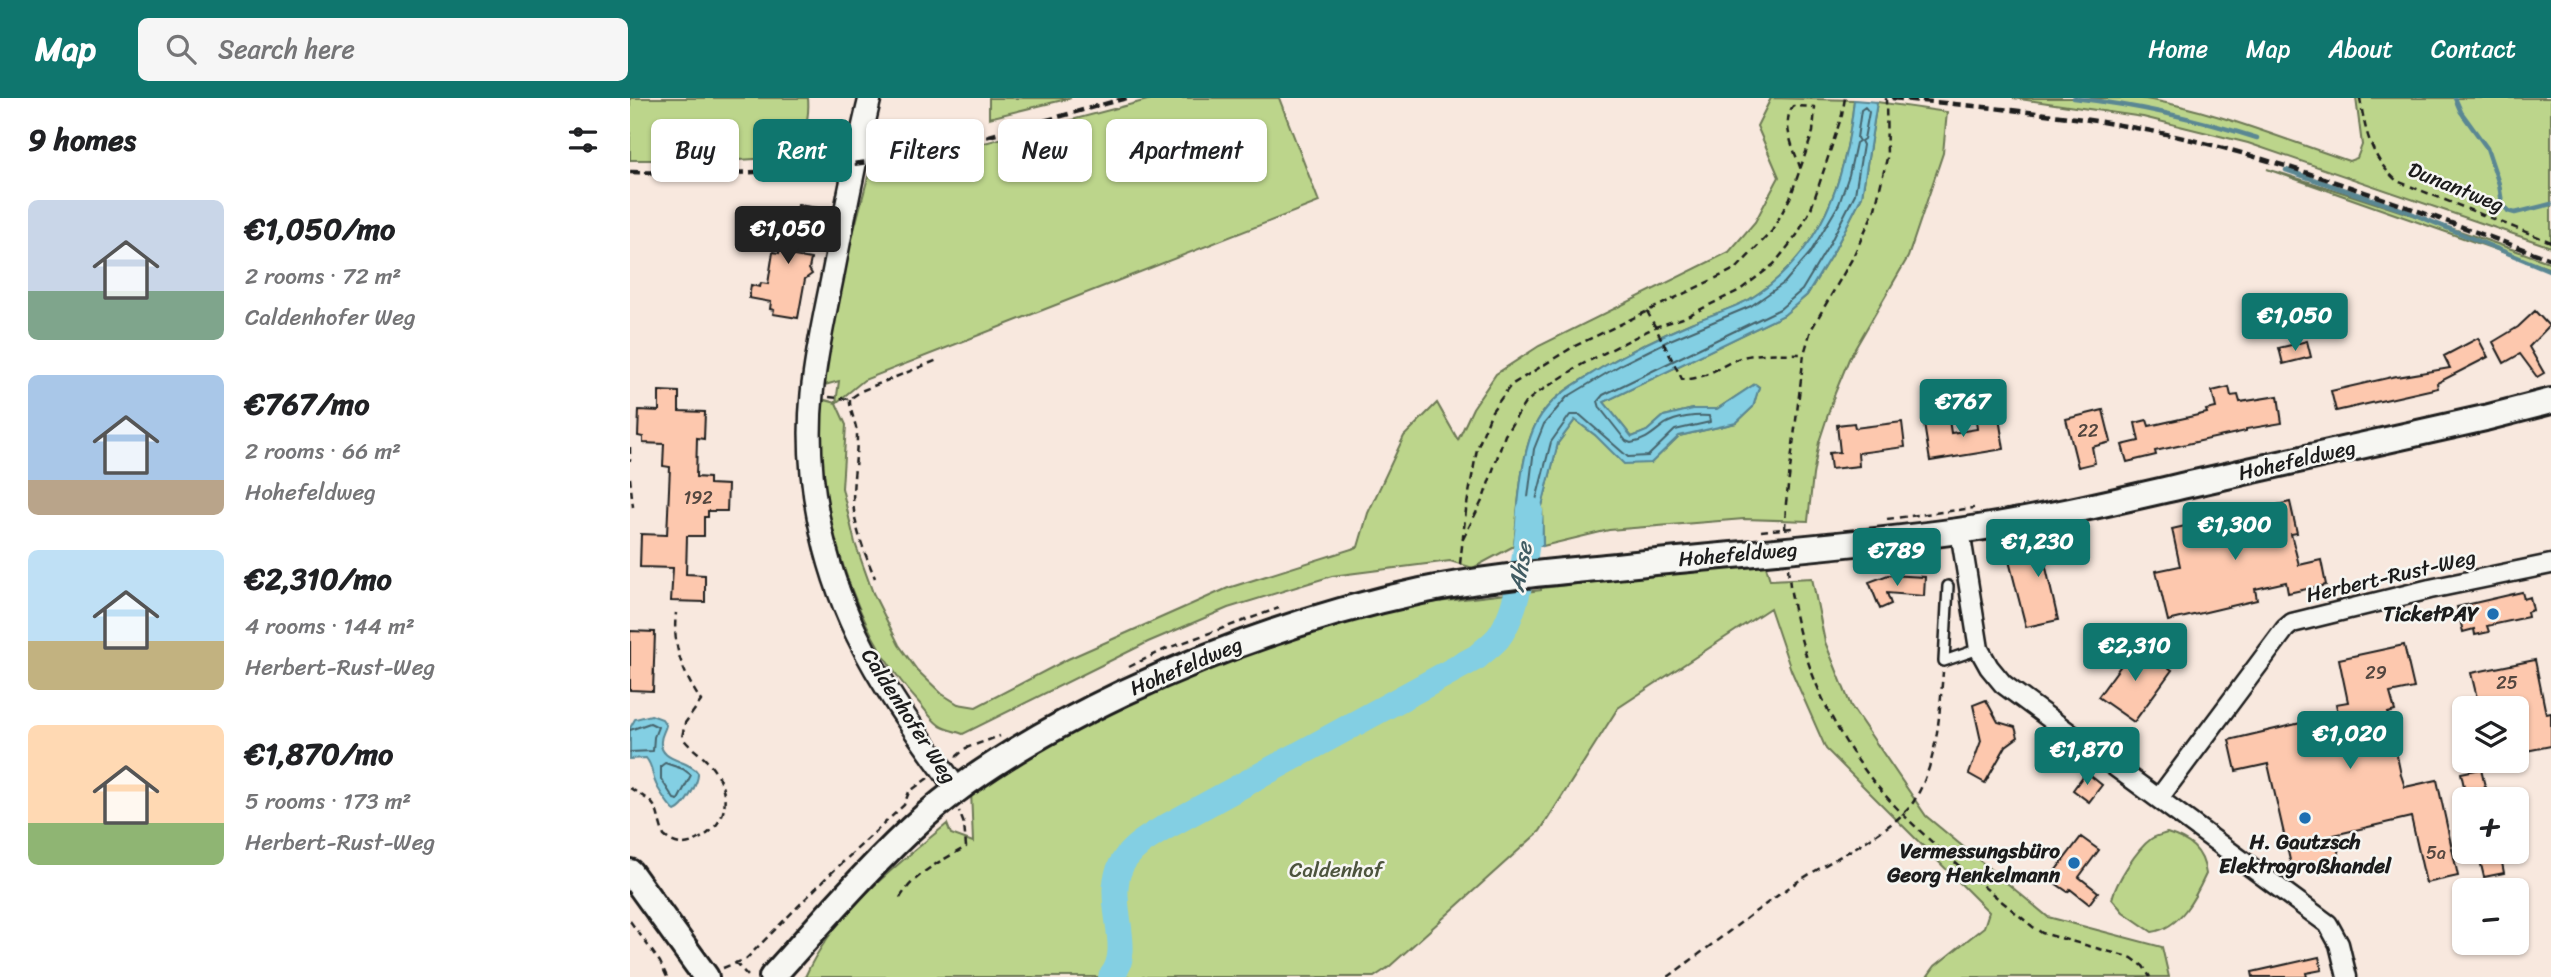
<!DOCTYPE html>
<meta charset="utf-8">
<style>
:root{--surface:#fff;--page:#f6f6f6;--text:#202124;--muted:#757577;--accent:#0f766e}
body{margin:0;font-family:Sriracha,sans-serif;background:var(--page);color:var(--text);height:100vh;display:flex;flex-direction:column;font-size:26px;white-space:nowrap}
*{box-sizing:border-box;margin:0}
p{font-size:23px;color:var(--muted)}
.icon{flex:none;width:38px;height:38px;fill:none;stroke:currentColor;stroke-width:2;stroke-linecap:round;stroke-linejoin:round}
.map{position:relative;flex:1;overflow:hidden}
.side{display:flex;flex-direction:column;background:var(--surface);width:630px}
.side>*{flex:none}
.guide{position:absolute;left:21px;top:21px;width:665px;height:63px;display:flex;gap:14px}
.fabs{position:absolute;left:1822px;top:598px;display:grid;gap:14px}
.fabs a{display:grid;place-items:center;width:77px;height:77px;border-radius:10px;background:var(--surface);box-shadow:0 2px 5px #0004;font-size:35px}
.price{position:absolute;translate:-50% -60px;padding:0 16px;border-radius:7px;background:var(--accent);color:#fff;font-size:23px;line-height:46px;filter:drop-shadow(0 2px 4px #0008)}
.price::after{content:'';position:absolute;left:50%;top:42px;width:21px;height:16px;margin-left:-10px;background:inherit;clip-path:polygon(0 0,100% 0,50% 100%)}
.price.on{background:#222;color:#fff}
ul{padding:0;list-style:none}
li{display:flex;align-items:center;gap:21px;height:175px;padding:0 28px}
li span{display:grid;place-items:center;flex:none;width:196px;height:140px;border-radius:10px;color:#555}
li>.icon{margin-inline-start:auto}
span .icon{width:84px;height:84px;fill:#fffc;stroke-width:1}
li b{font-size:30px}
h2{display:flex;justify-content:space-between;align-items:center;height:84px;padding:0 28px;font-size:30px}
.tag{padding:0 24px;border-radius:10px;background:var(--surface);box-shadow:0 2px 5px #0004;font-size:24px;line-height:63px}
.tag.on{background:var(--accent);color:#fff}
header{display:flex;align-items:center;gap:42px;box-sizing:border-box;height:98px;padding:0 35px;background:var(--accent);color:#fff}
header strong{font-size:33px}
nav{display:flex;gap:38px;margin-inline-start:auto;font-size:24px}
.search{width:490px;height:63px;background:var(--page);display:flex;align-items:center;gap:18px;box-sizing:border-box;padding:0 24px;border-radius:10px;color:var(--muted);font-size:26px}
main{display:flex;flex:1;min-height:0}
.map>svg:first-child{display:block}
</style>
<header>
<strong>Map</strong>
<div class="search"><svg class="icon" aria-label="search" viewBox="0 0 24 24"><circle cx="10" cy="10" r="6"/><path d="M15 15l6 6"/></svg>Search here</div>
<nav><a>Home</a><a>Map</a><a>About</a><a>Contact</a></nav>
</header>
<main>
<section class="side">
<h2>9 homes<svg class="icon" aria-label="filters" viewBox="0 0 24 24"><path d="M4 7h16M4 17h16"/><circle cx="9" cy="7" r="2"/><circle cx="15" cy="17" r="2"/></svg></h2>
<ul>
<li><span style="background:linear-gradient(#c9d6e8 65%,#7fa58c 0)"><svg class="icon" aria-label="home" viewBox="0 0 24 24"><path d="M3 11l9-7 9 7M6 9v11h12V9"/></svg></span><div><b>€1,050/mo</b><p>2 rooms · 72 m²</p><p>Caldenhofer Weg</p></div></li>
<li><span style="background:linear-gradient(#a9c7e8 75%,#b9a48a 0)"><svg class="icon" aria-label="home" viewBox="0 0 24 24"><path d="M3 11l9-7 9 7M6 9v11h12V9"/></svg></span><div><b>€767/mo</b><p>2 rooms · 66 m²</p><p>Hohefeldweg</p></div></li>
<li><span style="background:linear-gradient(#bfe0f5 65%,#c2b280 0)"><svg class="icon" aria-label="home" viewBox="0 0 24 24"><path d="M3 11l9-7 9 7M6 9v11h12V9"/></svg></span><div><b>€2,310/mo</b><p>4 rooms · 144 m²</p><p>Herbert-Rust-Weg</p></div></li>
<li><span style="background:linear-gradient(#ffd9b3 70%,#8fb573 0)"><svg class="icon" aria-label="home" viewBox="0 0 24 24"><path d="M3 11l9-7 9 7M6 9v11h12V9"/></svg></span><div><b>€1,870/mo</b><p>5 rooms · 173 m²</p><p>Herbert-Rust-Weg</p></div></li>
</ul>
</section>
<div class="map">
<svg width="1921" height="879" viewBox="0 0 1921 879">
<rect width="100%" height="100%" fill="#f8e8de"/>
<filter id="ink" filterUnits="userSpaceOnUse"><feTurbulence type="fractalNoise" baseFrequency=".0143" numOctaves="2"/><feDisplacementMap in="SourceGraphic" scale="14" xChannelSelector="R" yChannelSelector="G"/><feConvolveMatrix kernelMatrix="1 2 1 2 8 2 1 2 1" color-interpolation-filters="sRGB"/></filter>
<g filter="url(#ink)">
<path fill="#bcd58b" stroke="#6c7854" stroke-width="2" d="M0 0H178C180 23 173 40 160 59L108 62H0Z
M359 0H441L359 20Z
M525 0H649L689 104 234 282 206 305 216 327 212 390 225 445 243 495 269 547 287 572 312 596 328 606 346 609 438 561 598 490 728 449 738 415 774 338 807 305 828 342 843 310 866 276 909 248 1099 154 1125 124 1149 79 1127 28 1141 0 1224 2C1216 82 1192 156 1120 201 1102 211 1080 217 1061 225 1030 238 1000 253 971 270 947 285 921 298 907 324 890 354 888 413 884 448L843 470 820 463 702 478 598 510 518 544 333 636C326 633 315 632 309 627 302 622 296 613 291 607 230 541 200 447 191 359 190 342 185 317 195 302L206 305 209 283 191 288 205 204 238 79 240 73 271 67Z
M1383 0H1510C1581 11 1650 40 1719 63L1727 60 1732 47 1726 0H1921V149L1618 45 1513 19Z
M1247 4 1317 14 1313 55 1278 159 1219 261 1205 295 1189 344 1183 377 1178 423 1114 421 979 432 913 448 912 408 928 345 945 322 965 337 1021 365 1049 338 1106 325 1123 309 1129 289 1125 286 1087 311H1063L1034 318 1017 333 1002 339 974 304 1154 217 1177 197 1205 151 1232 98Z
M1637 71C1733 100 1827 131 1921 165V171Z
M1135 465 1140 482 1182 480 1195 544 1221 608 1296 718 1418 819 1532 849 1539 879H1297L1305 868 1354 829 1359 814 1196 651 1161 572 1140 510 988 610 910 733 759 869 744 879H175C203 816 264 769 317 726L321 736 343 744 341 692 514 591 648 536 764 509 911 492V490Z
M1537 735C1559 742 1573 751 1576 776 1565 800 1550 830 1522 834L1493 814 1482 801C1486 784 1507 751 1521 741 1525 738 1532 737 1537 735Z"/>
<path fill="#83cfe3" stroke="#5a8793" stroke-width="2" d="M1224 2 1247 4 1232 98 1205 151 1177 197 1154 217 974 304 1002 339 1017 333 1034 318 1063 311H1087L1125 286 1129 289 1123 309 1106 325 1049 338 1021 365 994 366 965 337 945 322 928 345 912 408 913 448H884C888 413 890 354 907 324 921 298 947 285 971 270 1000 253 1030 238 1061 225 1080 217 1102 211 1120 201 1192 156 1216 82 1224 2Z
M21 617 32 621 36 627C35 633 31 637 31 643 29 664 59 661 68 675 69 685 54 710 45 713 40 710 28 691 26 686 21 676 24 670 16 660L0 661V630L5 621Z"/>
<g fill="none" stroke-linecap="round" stroke-linejoin="round">
<path stroke="#45646c" stroke-width="2" d="M1235 9 1239 14 1234 41 1231 43 1233 47 1225 96 1199 147 1172 192 1150 211 973 297 968 303 970 310 996 343 1001 345C1016 343 1024 334 1035 326 1047 319 1065 317 1079 318L1080 324 1045 332 1018 358 998 359 950 317H940L921 344 905 406V439L902 441 893 440 904 351 914 326 937 299 992 266 1040 242 1121 208 1154 185 1180 155 1209 106 1219 77 1226 45 1229 43 1227 40 1231 12Z
M0 632 20 625 28 629 24 639 23 653 0 654
M35 665 53 671 61 677 48 702 44 701 31 681V668Z"/>
<path stroke="#5a8793" stroke-width="4.5" d="M1444 0C1506 7 1568 21 1627 40
M1825 0 1831 14 1857 50 1869 86 1872 105 1878 113 1885 115 1921 106
M1656 72 1776 113 1921 173"/>
<path stroke="#83cfe3" stroke-width="26" d="M481 879C507 849 469 796 495 761 505 747 520 739 534 730L847 559C853 553 862 547 868 540 889 513 898 446 900 412"/>
</g>
<path fill="#fdc8ae" stroke="#1c1c1c" stroke-width="2" d="M168 107 189 110 186 131 182 130 181 134 169 132 164 158 181 161 179 171 182 176 175 181 168 220 143 216 144 212 140 211 141 204 119 200 121 187 130 189 131 185 138 186 143 154 149 155 155 127 145 126 147 114 166 117Z
M1905 213 1919 228 1899 249 1914 275 1907 279 1890 256 1874 265 1863 244 1888 229Z
M1848 240 1858 259 1807 285 1808 290 1706 313 1701 293 1766 278 1767 279 1820 270 1814 258Z
M1677 243 1681 259 1653 266 1649 250Z
M1599 289 1601 298 1608 297 1610 304 1648 298 1652 325 1616 331V333L1525 353 1526 357 1497 364 1492 347 1509 343 1505 325 1517 322 1519 328 1577 315 1576 312 1586 310 1582 293Z
M29 293 49 294V313L75 314 74 341 67 340 66 379 79 380V386L98 387 97 413H78V419H74V438H57L56 476 75 477V504L41 503 43 470 10 469 11 436 37 437 40 369 33 368 34 346 13 345V339L8 338 9 312 29 313Z
M1473 312 1481 344 1462 349 1465 365 1448 369 1436 321Z
M1369 320 1374 351 1300 363 1294 326 1319 322 1321 335 1347 331 1346 323Z
M1272 324 1275 349 1228 355 1229 368 1201 371 1199 355 1210 354 1207 327 1224 325 1225 330Z
M1660 404 1667 435 1661 436 1669 467 1691 462 1696 487 1658 495 1656 484 1625 491 1627 502 1538 523 1526 473 1550 468 1542 431Z
M1444 440 1448 458 1415 465 1428 522 1396 529 1377 455Z
M1258 477 1295 479 1294 498 1257 495 1261 506 1250 511 1239 484Z
M1892 494 1894 501 1900 499 1903 512 1897 514 1898 519 1857 528 1859 534 1845 537 1844 531 1833 534 1827 509Z
M0 533 25 534 23 593 0 592Z
M1506 547 1542 572 1504 624 1468 599Z
M1774 547 1784 590 1760 595 1765 613 1758 615 1771 677 1775 689 1807 682 1828 778 1796 785 1781 719 1704 737 1710 760 1662 771 1638 666 1606 673 1599 642 1675 624 1677 633 1710 625 1706 606 1718 604 1709 561Z
M1905 562 1916 616 1921 615V648L1886 655V611H1876L1874 603 1849 608 1841 575Z
M1356 602 1368 624 1385 629 1388 639 1376 648 1355 685 1339 676 1351 643 1343 607Z
M1851 671 1858 702H1837L1831 675Z
M1456 674 1472 687 1459 704 1443 692Z
M1451 739 1469 752 1449 779 1468 794 1459 806 1440 791 1438 794 1419 781Z
M1848 754H1870L1874 775 1854 779Z
M1689 859 1692 872 1676 875 1677 879H1623L1622 874Z"/>
<g fill="none" stroke-linecap="round" stroke-linejoin="round">
<defs>
<path id="service" d="M1318 488 1314 563 1349 551"/>
<path id="minor" d="M1330 433 1349 551 1359 569 1373 586 1698 826 1709 846 1717 879
M1529 700 1655 531 1662 525 1800 491 1921 466"/>
<path id="tertiary" d="M240 0C226 57 215 114 204 171 196 212 186 254 182 296 174 377 192 464 227 537 254 593 292 643 328 693"/>
<path id="secondary" d="M0 774 76 879
M142 879C192 824 240 767 296 717 352 668 426 627 493 595 589 550 688 515 791 493 852 480 915 475 976 469 1093 457 1211 449 1328 433 1408 422 1486 403 1565 385 1661 363 1758 342 1855 320L1921 303"/>
</defs>
<use href="#service" stroke="#1c1c1c" stroke-width="14"/>
<use href="#minor" stroke="#1c1c1c" stroke-width="23"/>
<use href="#tertiary" stroke="#1c1c1c" stroke-width="26"/>
<use href="#secondary" stroke="#1c1c1c" stroke-width="30"/>
<path stroke="#1c1c1c" stroke-width="2.5" stroke-dasharray="7 5" stroke-linecap="butt" d="M1730 0C1735 33 1741 60 1767 83L1921 144
M1017 213 1052 281C1075 283 1093 265 1113 259 1131 254 1155 256 1174 256
M199 299 220 301 231 293 310 261
M220 301C219 313 227 325 227 338 227 363 221 388 224 413 227 437 236 458 245 480
M0 349V363
M0 380 3 409
M1257 421 1344 410
M1155 431 1156 405 1174 256 1181 232 1222 161 1245 111 1257 60 1256 0
M1131 433 1163 430
M833 441 853 401 875 337 895 305 906 296 951 267 1025 229 1053 220 1110 192 1144 166 1167 137 1181 111 1212 17 1215 0
M830 466 836 412 847 351 862 313 881 287 943 249 1107 170 1142 133 1160 100 1183 34 1185 9 1163 8C1150 26 1165 53 1171 72
M1158 470C1166 558 1204 645 1266 709 1308 753 1357 791 1403 829L1412 835 1502 860 1513 868 1520 879
M499 569 538 550 649 510
M326 659 336 650 370 638
M0 690C32 710 23 705 34 738 46 748 56 748 69 741 104 722 100 688 76 662 68 654 59 649 52 639L55 625 71 603C53 575 42 549 46 515
M270 800C285 775 311 763 336 749L334 726 329 713
M0 823 30 864 37 879
M105 864 119 879
M93 870 116 861 197 779 274 707 279 694 298 680
M1038 879C1081 848 1123 814 1167 784 1197 764 1267 731 1284 703 1308 663 1309 619 1313 574"/>
<use href="#service" stroke="#f6f6f2" stroke-width="9"/>
<use href="#minor" stroke="#f6f6f2" stroke-width="18"/>
<use href="#tertiary" stroke="#f6f6f2" stroke-width="21"/>
<use href="#secondary" stroke="#f6f6f2" stroke-width="24"/>
<path stroke="#1c1c1c" stroke-width="4.5" stroke-dasharray="10 5" stroke-linecap="butt" d="M1262 0C1363 10 1464 18 1562 42 1685 72 1802 119 1921 161
M0 74C74 76 149 76 223 66 316 54 406 24 497 0"/>
</g>
</g>
<g fill="#1f6fb2" stroke="#f6f6f2" stroke-width="2.5">
<circle cx="1863" cy="516" r="7"/>
<circle cx="1675" cy="720" r="7"/>
<circle cx="1444" cy="765" r="7"/>
</g>
<g text-anchor="middle" stroke-width="5" stroke-linejoin="round" paint-order="stroke">
<g font-size="18" fill="#544740">
<text x="1458" y="339">22</text>
<text x="68" y="406">192</text>
<text x="1746" y="581">29</text>
<text x="1877" y="591">25</text>
<text x="1806" y="761">5a</text>
</g>
<g font-size="21" fill="#1c1c1c" stroke="#f6f6f2">
<text transform="translate(1826 89) rotate(22)" y="7">Dunantweg</text>
<text transform="translate(1667 362) rotate(-13)" y="7">Hohefeldweg</text>
<text transform="translate(1108 456) rotate(-5)" y="7">Hohefeldweg</text>
<text transform="translate(1761 478) rotate(-13)" y="7">Herbert-Rust-Weg</text>
<text transform="translate(556 568) rotate(-23)" y="7">Hohefeldweg</text>
<text transform="translate(279 618) rotate(57)" y="7">Caldenhofer Weg</text>
</g>
<g font-size="21" font-weight="bold" fill="#1c1c1c" stroke="#f6f6f2" text-anchor="end">
<text x="1849" y="523">TicketPAY</text>
<text x="1675" y="751" text-anchor="middle">H. Gautzsch<tspan x="1675" dy="24">Elektrogroßhandel</tspan></text>
<text x="1430" y="760">Vermessungsbüro<tspan x="1430" dy="24">Georg Henkelmann</tspan></text>
</g>
<g font-size="21" fill="#4c543d" stroke="#f6f6f2">
<text x="706" y="779">Caldenhof</text>
</g>
<g font-size="23" font-style="italic" fill="#405b62" stroke="#f6f6f2">
<text transform="translate(890 469) rotate(-80)" y="8">Ahse</text>
</g>
</g>
</svg>
<div class="fabs">
<a><svg class="icon" aria-label="layers" viewBox="0 0 24 24"><path d="M12 4l9 5-9 5-9-5zM3 14l9 5 9-5"/></svg></a>
<a>+</a>
<a>−</a>
</div>
<b class="price on" style="left:158px;top:168px">€1,050</b>
<b class="price" style="left:1665px;top:255px">€1,050</b>
<b class="price" style="left:1333px;top:341px">€767</b>
<b class="price" style="left:1605px;top:464px">€1,300</b>
<b class="price" style="left:1408px;top:481px">€1,230</b>
<b class="price" style="left:1267px;top:490px">€789</b>
<b class="price" style="left:1505px;top:585px">€2,310</b>
<b class="price" style="left:1720px;top:673px">€1,020</b>
<b class="price" style="left:1457px;top:689px">€1,870</b>
<div class="guide">
<a class="tag">Buy</a>
<a class="tag on">Rent</a>
<a class="tag">Filters</a>
<a class="tag">New</a>
<a class="tag">Apartment</a>
</div>
</div>
</main>
